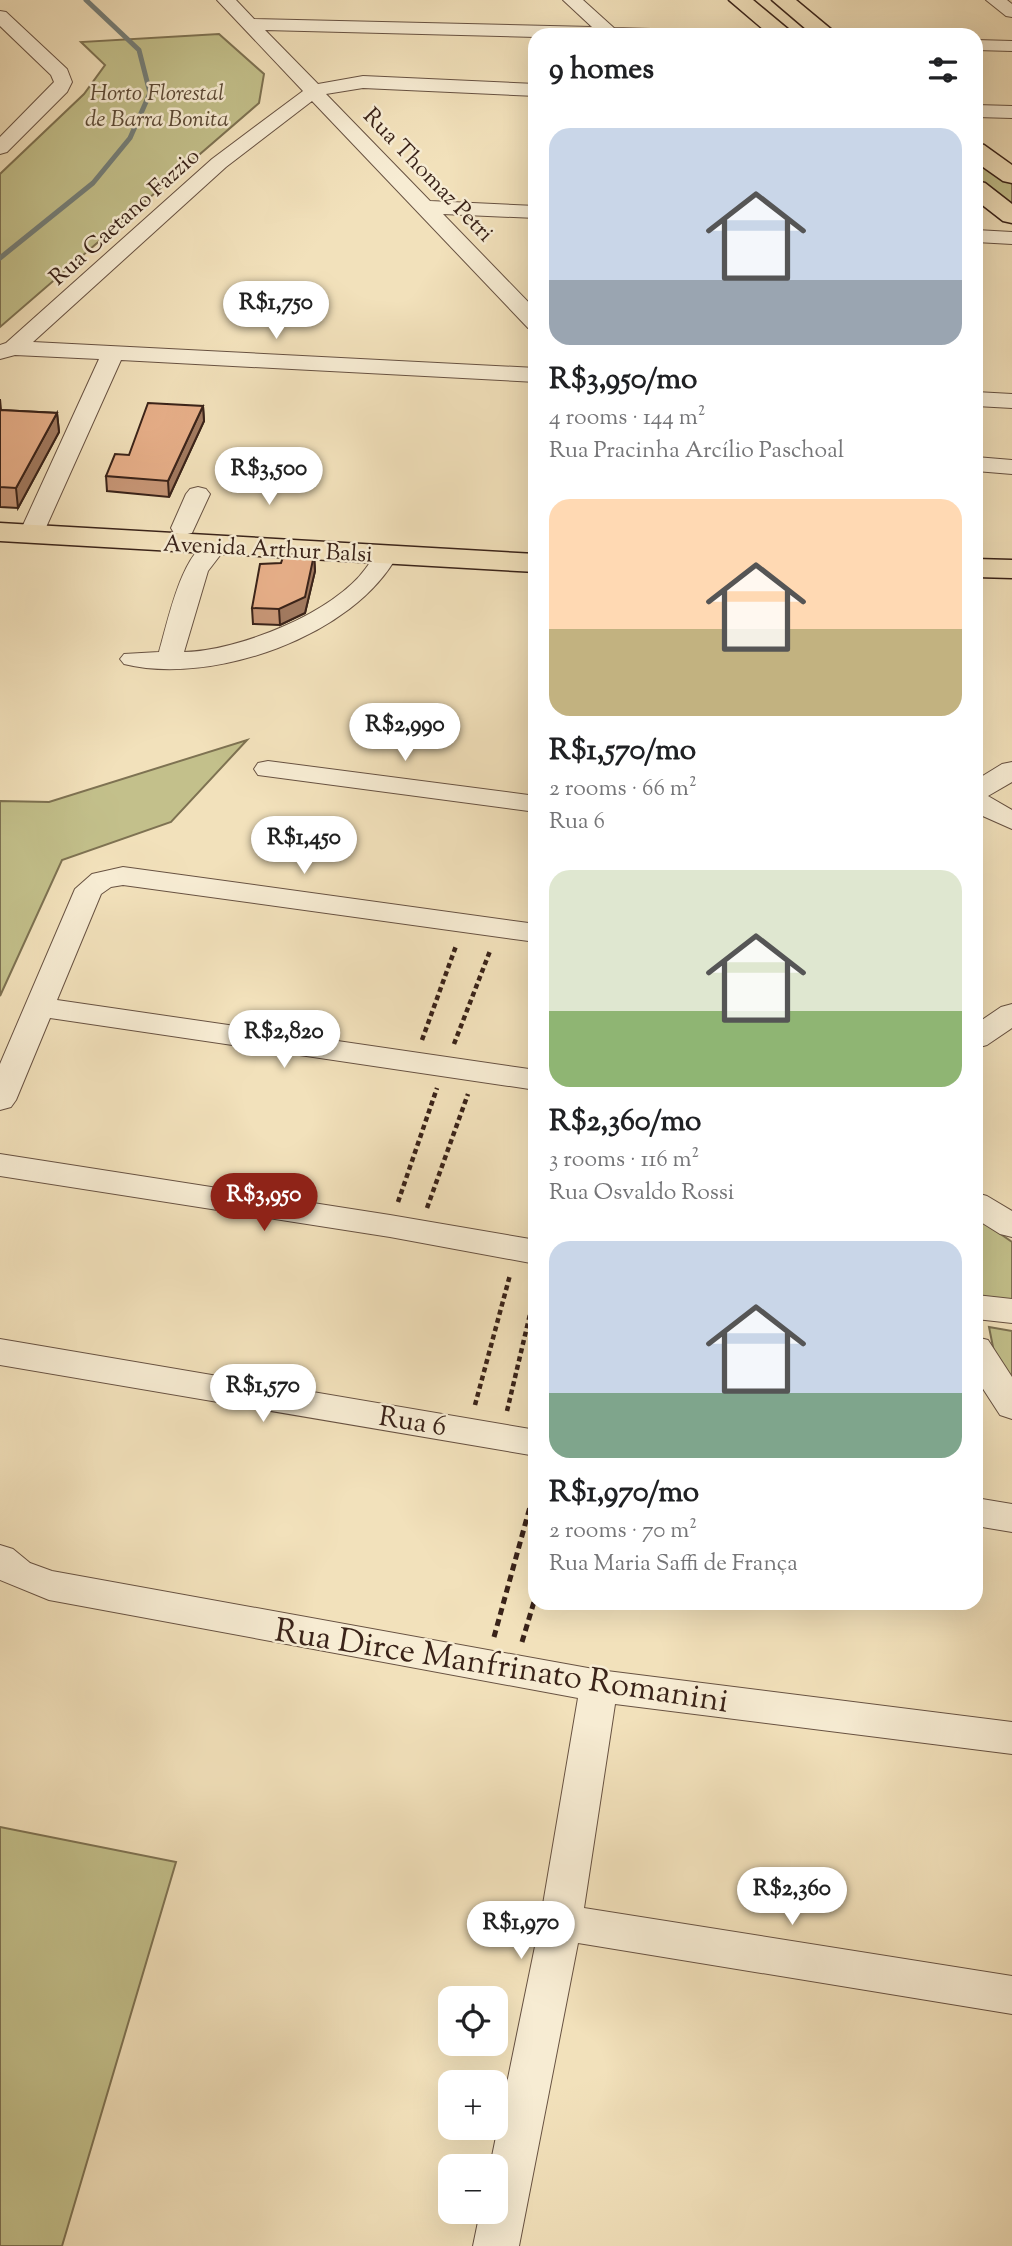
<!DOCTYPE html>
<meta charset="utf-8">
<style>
:root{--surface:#fff;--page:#f6f6f6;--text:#202124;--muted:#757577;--accent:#8f2418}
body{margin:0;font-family:"Sorts Mill Goudy",serif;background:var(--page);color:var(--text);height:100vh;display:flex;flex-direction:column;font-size:26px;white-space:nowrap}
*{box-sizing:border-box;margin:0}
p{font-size:23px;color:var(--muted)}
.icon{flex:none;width:38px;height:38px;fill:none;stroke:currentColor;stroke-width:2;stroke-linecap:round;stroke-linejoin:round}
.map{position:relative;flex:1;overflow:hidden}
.drawer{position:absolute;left:528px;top:28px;width:455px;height:1582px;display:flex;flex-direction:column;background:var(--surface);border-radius:21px;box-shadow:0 7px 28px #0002}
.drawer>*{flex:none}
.buttons{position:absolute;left:438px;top:1986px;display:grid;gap:14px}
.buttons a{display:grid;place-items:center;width:70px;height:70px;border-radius:14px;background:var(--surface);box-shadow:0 7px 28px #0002;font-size:35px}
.price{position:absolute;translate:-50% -60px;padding:0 16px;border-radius:24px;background:#fff;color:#222;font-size:23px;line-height:46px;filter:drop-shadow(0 2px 4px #0008)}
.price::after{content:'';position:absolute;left:50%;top:42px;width:21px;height:16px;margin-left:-10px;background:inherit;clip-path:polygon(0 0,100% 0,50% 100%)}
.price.on{background:var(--accent);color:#fff}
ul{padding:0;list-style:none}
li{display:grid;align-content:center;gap:14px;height:371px;padding:0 21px}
li span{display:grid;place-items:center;height:217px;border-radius:21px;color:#555}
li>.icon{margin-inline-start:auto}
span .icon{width:126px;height:126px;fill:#fffc;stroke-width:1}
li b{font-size:30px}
h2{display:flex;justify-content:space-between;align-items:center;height:84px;padding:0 21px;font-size:30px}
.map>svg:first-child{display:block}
</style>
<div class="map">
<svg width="1012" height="2246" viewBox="0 0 1012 2246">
<rect width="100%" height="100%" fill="#f2e1bb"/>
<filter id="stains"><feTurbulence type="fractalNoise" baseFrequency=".00286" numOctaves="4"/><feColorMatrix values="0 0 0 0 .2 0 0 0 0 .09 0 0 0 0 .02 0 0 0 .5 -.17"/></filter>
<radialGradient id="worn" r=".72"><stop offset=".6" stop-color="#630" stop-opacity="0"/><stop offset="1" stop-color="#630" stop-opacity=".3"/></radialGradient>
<path fill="#c3c08b" stroke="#7e7252" stroke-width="2" d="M219 34 264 74 259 103 0 327V174L84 94 105 65 81 42Z
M976 152 1012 177V214L977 186Z
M247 740 171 822 62 860 0 996V801L49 802Z
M976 1217 1012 1242V1300L977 1297Z
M989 1327 1012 1331V1384L995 1357Z
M0 1827 176 1862 62 2246H0Z"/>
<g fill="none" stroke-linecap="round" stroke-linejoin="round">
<path stroke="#757f79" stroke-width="5" d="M0 258 93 183 130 138 150 93 139 50 86 0"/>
<defs>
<path id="minor" d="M217 0H236L254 19 592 27 563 0H583L614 28 688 30 697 35 536 37 265 30 318 84 363 76 536 84V96L363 88 326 94 430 201 536 206V218L443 214 536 310V329L528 328 312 101 226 167 33 342 536 368V382L121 360 43 534 40 539 31 541 22 539 19 534 99 359 15 355 0 359V345L6 343 212 159 303 91Z
M986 0H1007L1012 4V17L1006 16Z
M0 11 6 12 67 69 72 82 67 92 7 152 0 154V137L54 82 51 75 0 26Z
M976 40 1012 41V51L976 50Z
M976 105 1012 106V118L976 117Z
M976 230 1012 232V244L976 242Z
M976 392 1012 394V408L976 406Z
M976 457 1012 460V474L976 471Z
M198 487 206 489 210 494 192 533 183 535 174 533 171 528 186 494 190 489Z
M216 538 225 540 228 545 208 571 184 652C238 651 334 613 366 568 371 562 373 555 377 549L386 547 395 549 398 554C355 636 212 686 124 664L120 659 124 654 159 652C168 622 182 546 216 538Z
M268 761 536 796V812L258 775 254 769 258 763Z
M1012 762V782L988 796 1012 810V829L976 813V780L1002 764Z
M123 867 536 924V942L123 885 111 887 101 894 57 1000 536 1070V1090L50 1018 16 1100 11 1107 0 1110V1064L75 889 92 874Z
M1012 1004V1028L987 1045 976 1048V1024L1001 1007Z
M0 1154 390 1215 536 1240V1264L390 1237 0 1176Z
M976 1193 987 1196 1012 1211V1237L1000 1234 976 1219Z
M976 1295 1012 1299V1323L976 1319Z
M976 1337 988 1340 1012 1377V1419L1000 1415 976 1378Z
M0 1339 536 1430V1456L0 1365Z
M976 1498 1012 1504V1532L976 1526Z
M0 1545 13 1549 30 1563 52 1571 599 1670 1012 1722V1754L615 1704 584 1908 1012 1976V2014L578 1943 519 2246H473L480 2212H495V2166H490L540 1922 578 1698 49 1600 0 1580Z"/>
<path id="major" d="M729 0H753L795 35H770Z
M772 0H796L838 35H813Z
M976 143 984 145 1012 165V183L1003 181 976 162Z
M976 181 985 183 1012 204V223L1003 221 976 200Z
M0 523 536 554V572L0 541Z
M976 559 1012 560V578L976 577Z"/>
</defs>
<use href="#minor" stroke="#685242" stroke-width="2"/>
<use href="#major" stroke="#3a2319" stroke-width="3"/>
<path stroke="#3a2319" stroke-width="4.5" stroke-dasharray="5 3.5" stroke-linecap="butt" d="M422 1040 456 946
M454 1044 490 951
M398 1202 437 1088
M427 1208 468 1094
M475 1405 510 1275
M507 1411 536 1289"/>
<path stroke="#3a2319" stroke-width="5" stroke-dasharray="7 4.5" stroke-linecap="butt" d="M494 1637 536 1485
M522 1642 536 1595"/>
<use href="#minor" fill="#f7ecd3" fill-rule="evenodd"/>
<use href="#major" fill="#f2e1bb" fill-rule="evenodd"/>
</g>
<path fill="#c79676" stroke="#3a2319" stroke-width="2" d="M0 399 1 410 57 413 59 432 18 508 0 507Z
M203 406 204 421 169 497 107 491 106 476 129 455Z
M314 555 315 571 305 613 280 625 253 624 252 608 281 563Z"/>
<path fill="#a27a60" stroke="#3a2319" stroke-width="2" d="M203 406 204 421 169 497 168 481Z
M57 413 59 432 18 508 16 488Z
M314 555 315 571 305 613 280 625 279 609Z"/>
<path fill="#e7af89" stroke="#3a2319" stroke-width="2" d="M148 403 203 406 168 481 106 476 115 454 129 455Z
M0 410 57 413 16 488 0 487Z
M284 554 314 555 305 597 279 609 252 608 260 564 281 563Z"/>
<g text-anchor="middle" stroke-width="5" stroke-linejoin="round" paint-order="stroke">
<g font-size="23" font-style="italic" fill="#5c4a36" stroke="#f7ecd3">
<text x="157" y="100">Horto Florestal<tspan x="157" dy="26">de Barra Bonita</tspan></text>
</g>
<g font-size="23" fill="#3a2319" stroke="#f7ecd3">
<text transform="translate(429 174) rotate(46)" y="8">Rua Thomaz Petri</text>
<text transform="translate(124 216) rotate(-42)" y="8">Rua Caetano Fazzio</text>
<text transform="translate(268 548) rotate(3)" y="8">Avenida Arthur Balsi</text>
</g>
<g font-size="28" fill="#3a2319" stroke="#f7ecd3">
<text transform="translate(413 1420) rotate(9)" y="10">Rua 6</text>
</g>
<g font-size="33" fill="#3a2319" stroke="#f7ecd3">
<text transform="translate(502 1664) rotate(9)" y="12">Rua Dirce Manfrinato Romanini</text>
</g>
</g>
<rect width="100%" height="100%" filter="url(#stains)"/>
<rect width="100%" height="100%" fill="url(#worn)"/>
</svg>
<div class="buttons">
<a><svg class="icon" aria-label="locate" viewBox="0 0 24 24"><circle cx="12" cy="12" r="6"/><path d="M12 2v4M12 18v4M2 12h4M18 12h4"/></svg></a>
<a>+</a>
<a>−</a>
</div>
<b class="price" style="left:276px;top:341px">R$1,750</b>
<b class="price" style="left:269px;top:507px">R$3,500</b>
<b class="price" style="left:405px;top:763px">R$2,990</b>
<b class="price" style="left:304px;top:876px">R$1,450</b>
<b class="price" style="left:284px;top:1070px">R$2,820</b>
<b class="price on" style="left:264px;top:1233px">R$3,950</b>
<b class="price" style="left:263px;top:1424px">R$1,570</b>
<b class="price" style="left:792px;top:1927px">R$2,360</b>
<b class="price" style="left:521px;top:1961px">R$1,970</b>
<section class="drawer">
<h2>9 homes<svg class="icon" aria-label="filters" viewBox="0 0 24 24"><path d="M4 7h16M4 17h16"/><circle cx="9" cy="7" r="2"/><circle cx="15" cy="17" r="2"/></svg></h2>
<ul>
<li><span style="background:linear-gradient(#c9d6e8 70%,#9aa5b1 0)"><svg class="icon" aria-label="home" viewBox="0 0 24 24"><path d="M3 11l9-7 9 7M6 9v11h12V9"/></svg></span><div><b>R$3,950/mo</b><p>4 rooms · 144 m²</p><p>Rua Pracinha Arcílio Paschoal</p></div></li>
<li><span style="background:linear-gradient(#ffd9b3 60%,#c2b280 0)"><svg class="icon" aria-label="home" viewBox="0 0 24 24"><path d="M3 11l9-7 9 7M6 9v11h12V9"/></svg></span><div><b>R$1,570/mo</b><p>2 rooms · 66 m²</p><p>Rua 6</p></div></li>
<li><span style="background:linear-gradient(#dfe7d0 65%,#8fb573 0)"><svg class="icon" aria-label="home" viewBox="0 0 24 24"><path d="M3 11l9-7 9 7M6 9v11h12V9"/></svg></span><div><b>R$2,360/mo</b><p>3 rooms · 116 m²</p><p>Rua Osvaldo Rossi</p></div></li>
<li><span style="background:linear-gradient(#c9d6e8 70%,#7fa58c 0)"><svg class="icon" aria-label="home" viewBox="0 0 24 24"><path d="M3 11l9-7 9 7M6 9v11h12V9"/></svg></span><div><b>R$1,970/mo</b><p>2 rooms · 70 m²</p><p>Rua Maria Saffi de França</p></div></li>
</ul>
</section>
</div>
